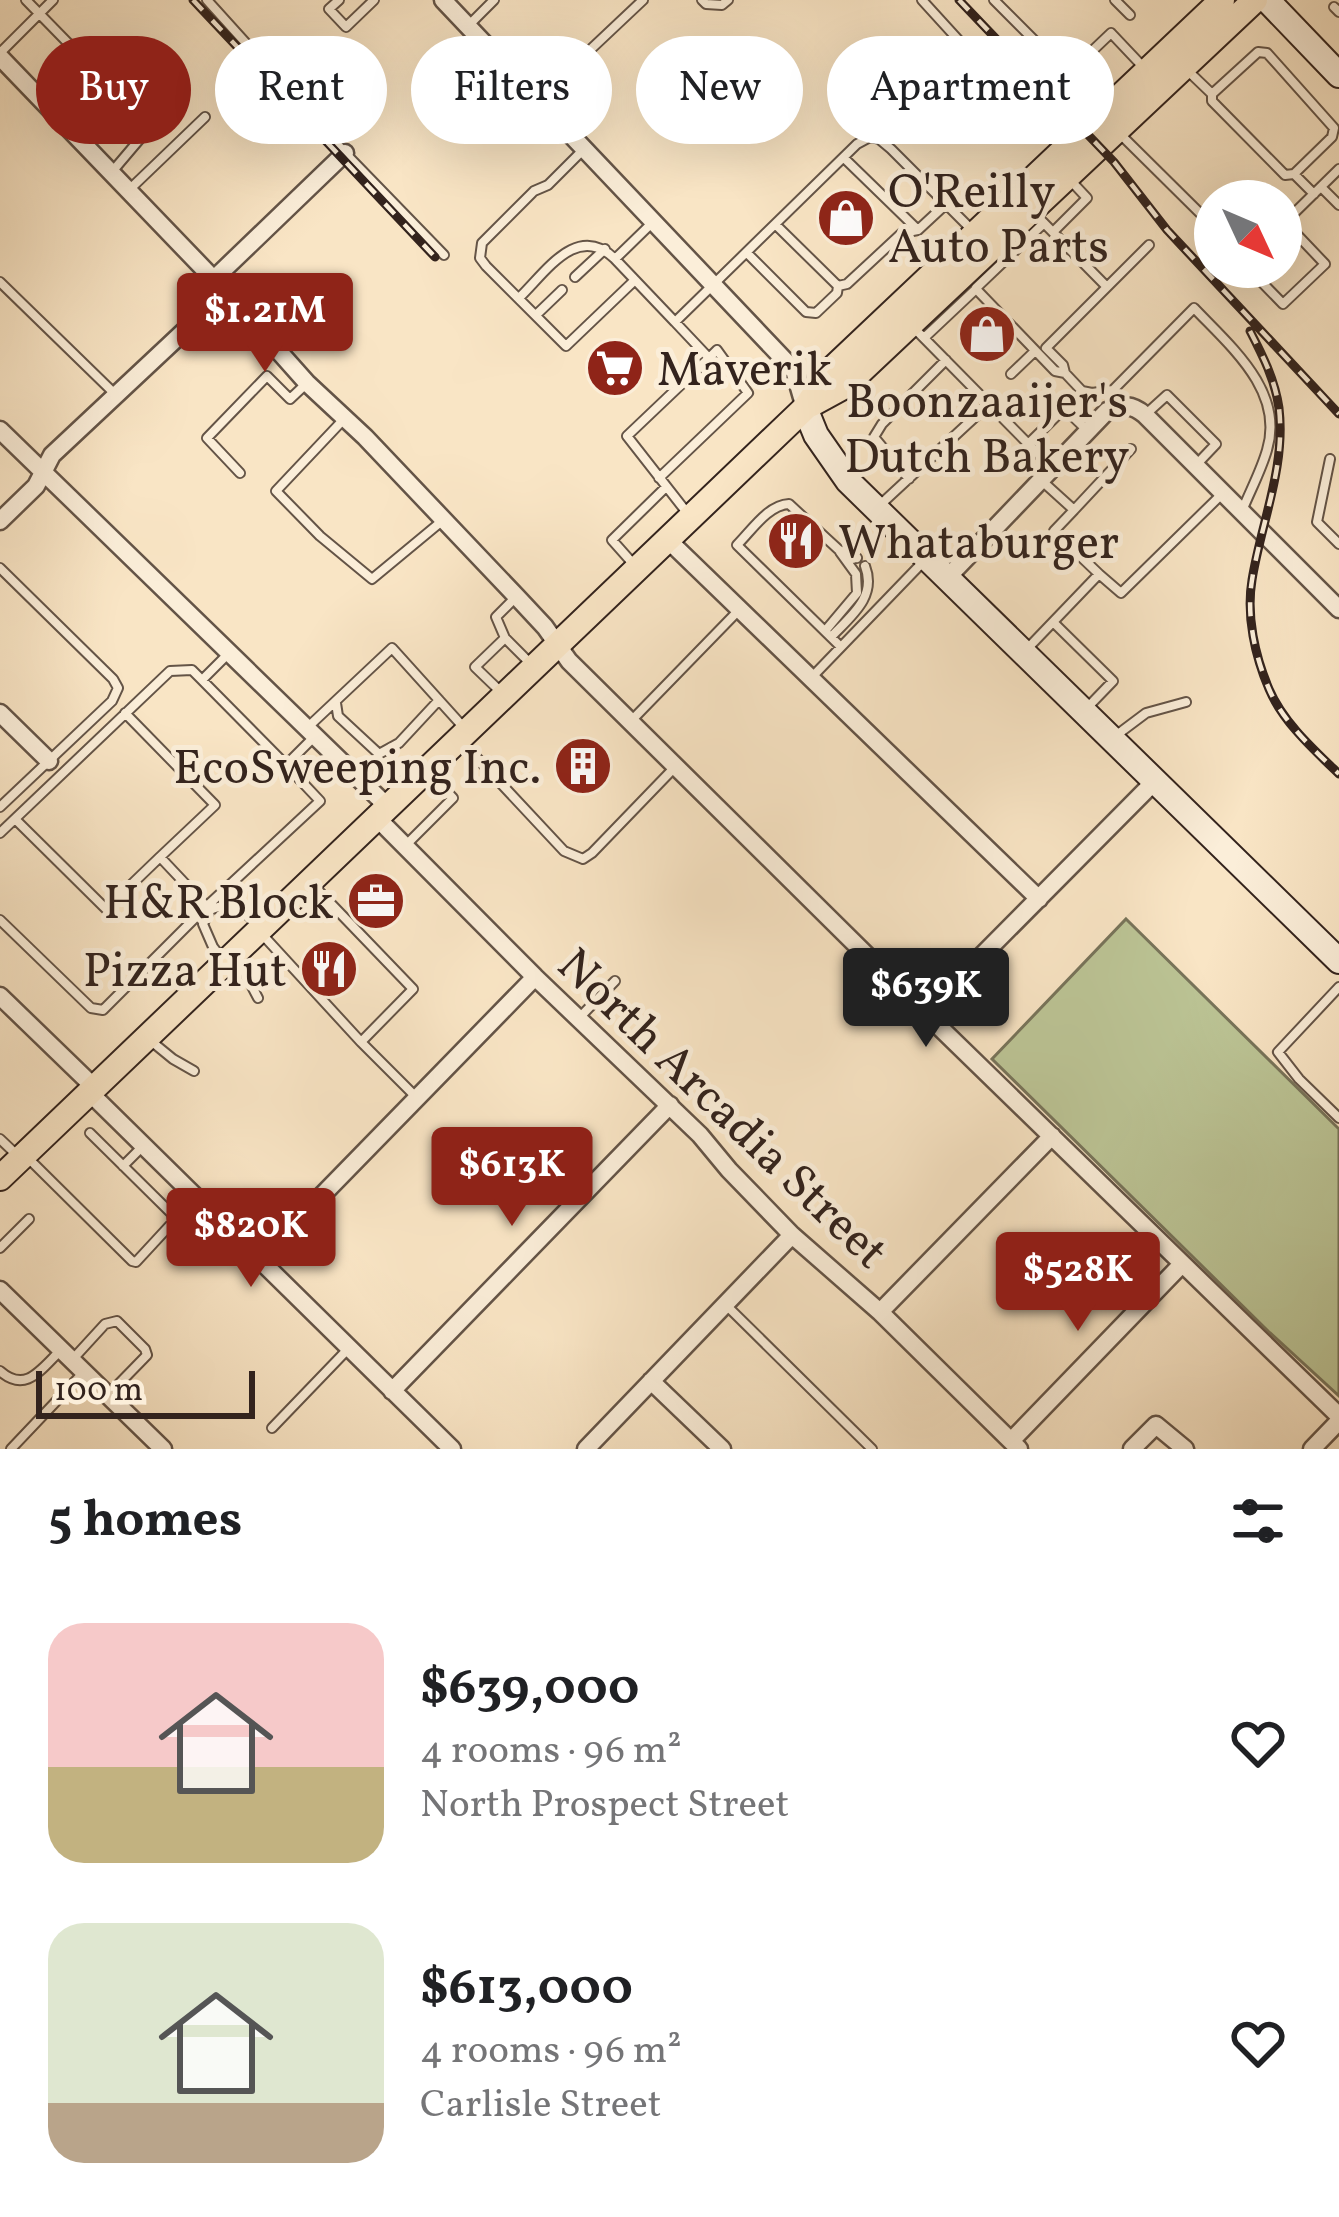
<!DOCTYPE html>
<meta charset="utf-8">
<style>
:root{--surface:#fff;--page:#f2f2f2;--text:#202124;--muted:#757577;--accent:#8f2418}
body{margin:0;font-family:Vollkorn,serif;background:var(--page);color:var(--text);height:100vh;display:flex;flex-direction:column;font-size:45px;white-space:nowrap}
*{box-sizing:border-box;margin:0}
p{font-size:39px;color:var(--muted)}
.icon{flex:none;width:66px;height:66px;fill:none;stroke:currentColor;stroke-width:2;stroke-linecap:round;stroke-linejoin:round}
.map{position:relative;height:1449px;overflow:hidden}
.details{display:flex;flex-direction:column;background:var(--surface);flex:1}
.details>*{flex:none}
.guide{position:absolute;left:36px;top:36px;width:1269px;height:108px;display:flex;gap:24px}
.needle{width:78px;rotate:134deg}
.controls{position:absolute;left:1194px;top:180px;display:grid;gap:24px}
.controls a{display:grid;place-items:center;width:108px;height:108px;border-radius:50%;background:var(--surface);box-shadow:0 12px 48px #0002;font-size:60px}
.scale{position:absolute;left:36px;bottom:30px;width:219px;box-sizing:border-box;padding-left:12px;border:6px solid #33231d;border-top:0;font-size:33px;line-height:42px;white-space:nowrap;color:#33231d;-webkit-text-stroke:9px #fbeed9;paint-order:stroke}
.price{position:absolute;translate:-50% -102px;padding:0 27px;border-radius:12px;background:var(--accent);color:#fff;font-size:39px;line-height:78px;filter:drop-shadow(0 3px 6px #0008)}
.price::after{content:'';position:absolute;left:50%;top:72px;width:36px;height:27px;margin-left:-18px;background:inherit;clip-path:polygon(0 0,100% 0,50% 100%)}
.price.current{background:#222;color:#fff}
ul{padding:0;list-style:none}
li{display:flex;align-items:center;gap:36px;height:300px;padding:0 48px}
li span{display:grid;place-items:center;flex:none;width:336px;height:240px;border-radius:36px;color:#555}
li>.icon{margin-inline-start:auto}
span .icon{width:144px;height:144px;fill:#fffc;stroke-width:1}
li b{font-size:51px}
h2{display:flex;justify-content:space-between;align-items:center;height:144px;padding:0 48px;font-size:51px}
.tag{padding:0 42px;border-radius:54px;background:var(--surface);box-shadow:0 12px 48px #0002;font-size:42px;line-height:108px}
.tag.current{background:var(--accent);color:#fff}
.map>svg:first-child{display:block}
</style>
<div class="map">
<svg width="1339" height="1449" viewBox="0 0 1339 1449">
<rect width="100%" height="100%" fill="#f9e5c5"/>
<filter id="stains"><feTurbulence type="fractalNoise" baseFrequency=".00167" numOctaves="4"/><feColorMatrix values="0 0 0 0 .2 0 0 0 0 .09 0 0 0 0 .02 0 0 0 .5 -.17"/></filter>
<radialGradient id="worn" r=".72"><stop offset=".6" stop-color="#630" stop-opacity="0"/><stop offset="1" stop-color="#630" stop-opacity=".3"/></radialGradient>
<path fill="#bcc596" stroke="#78745a" stroke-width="3" d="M1126 919 1339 1129V1396L1268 1331 992 1059Z"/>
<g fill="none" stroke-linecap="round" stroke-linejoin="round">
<defs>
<path id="lane" d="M26 0 150 127 111 173
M207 0 345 153 444 255
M339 0 329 9 346 27 374 0
M702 0 706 4 722 5 728 0
M922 0 1014 101 1059 145
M994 0 1068 74 1111 33 1146 70
M1115 0 1130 15
M1334 7 1339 12
M469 25 494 0
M0 53 53 0
M1186 69 1212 94V101L1285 175 1294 174 1314 194
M1212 94 1258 52 1267 53 1334 128 1332 137 1294 174
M538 99 643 0
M1118 132 1215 228
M583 150 548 185 534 191 482 243 480 258 486 266 566 346 635 280 615 259 653 222
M844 158 917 229
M1321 187 1339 205
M130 189 205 117
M1036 215 1107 287 1046 348 1063 365 1065 373 1082 391 1092 393 1113 390
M776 225 838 286 847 284 902 233 918 230 946 204
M1281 226 1339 169
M1053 232 1087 198 1072 182
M747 253 806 312 816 313 837 293 838 286
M1247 267 1283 304 1325 264 1285 222
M575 277 605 249
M635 280 675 322 857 144 870 137 879 139 891 149 974 232
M0 282 116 395
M1107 287 1149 245
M976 288 1044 223
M519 298C546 272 577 222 615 259
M536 315 562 290
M675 322 709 358 627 436 688 514
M914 328 1051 467
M924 338 976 289 1055 371 1065 373
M1011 374 1035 351
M1064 408 1088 431
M1111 408 1113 390 1194 308C1230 346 1285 391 1267 450 1261 471 1250 491 1242 511
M1145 415 1167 395 1216 444 1197 464
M344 419 276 491 320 536 372 579 442 521
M1028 444 1082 391
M1330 459 1317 522 1339 544
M240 473 207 438 267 376 290 399 306 384
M659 478 748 393 717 350 709 358
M909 479 874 437 882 424 946 360
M880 505 989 404
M1074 510 1131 449
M636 567 612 540 666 487
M0 568 113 679 118 688 112 701 0 807
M1099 574 1121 593 1223 493
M1053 622 1113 681 1085 710
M825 631 857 593 856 574 840 552
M831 637C851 616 877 597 865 566
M505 638 529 662
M841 647 737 545C752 530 768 505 789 504L839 550 857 558
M1028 648 1099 574 1054 531 1074 510 1042 481
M228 654 202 680 286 765 314 737
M812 677 922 563
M502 693 475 667 505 638 496 617 515 598
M336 703 338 716 379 754 399 743 439 700
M125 713 215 805 160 857 209 909
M631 721 738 611
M308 727 392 648 466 730
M1114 737 1146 713 1186 702
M464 744 564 851 583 859 592 853 675 767
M15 819 106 909 160 857
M0 833 170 671 192 670 202 680
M406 845 453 798 430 774
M313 885 413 989 361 1042 416 1097
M210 910C232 900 244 910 259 926
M210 910 203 924 213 947 224 961
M0 920 91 1008 103 1010 206 907 320 801 286 765
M260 932 361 1042
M238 960 258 998
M1339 987 1278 1052 1299 1079 1339 1118
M580 1017 615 981
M151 1041 173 1059 194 1071
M90 1133 172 1214
M0 1139 19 1157
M30 1160 132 1261 136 1262 173 1222 172 1214 190 1195
M123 1166 143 1146
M0 1248 29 1219
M726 1305 872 1449
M72 1360 105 1324 117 1321 145 1349 147 1355 109 1394
M0 1371C26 1394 41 1369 61 1350
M272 1428 348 1349
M11 1449 83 1373"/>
<path id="street" d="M443 0 794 370 805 408
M0 57 226 292 307 383 365 437 517 597 545 627 569 661 925 1013 1339 1416
M214 279 345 153
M0 430 388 807
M0 521 36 486 52 455 226 292
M667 539 1039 899
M948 577 1107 411C1122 404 1132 404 1145 415L1339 609
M0 713 49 761
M377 818 535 977 700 1135 729 1170 792 1235 880 1312 1019 1449
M0 996 94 1087
M925 1013 1156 780
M89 1092 452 1449
M258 1261 535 977
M0 1290 163 1449
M880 1312 1052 1136
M651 1381 722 1449
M392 1391 670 1105
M1011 1441 1182 1264
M586 1449 792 1235
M1132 1449 1156 1425 1185 1449
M1312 1449 1339 1421"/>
<path id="secondary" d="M1267 0 1339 75
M805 408 816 435 848 481 1339 961"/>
<path id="primary" d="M812 404 845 386 1255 0
M0 1178 805 408 831 370 1222 0"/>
</defs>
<use href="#lane" stroke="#645447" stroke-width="12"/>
<use href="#street" stroke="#645447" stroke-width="21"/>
<use href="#secondary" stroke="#33231d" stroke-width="28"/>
<use href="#primary" stroke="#33231d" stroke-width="28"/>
<use href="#lane" stroke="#fbeed9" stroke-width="8"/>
<use href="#street" stroke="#fbeed9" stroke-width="16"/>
<use href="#secondary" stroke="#fbeed9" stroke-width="24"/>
<use href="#primary" stroke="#f9e5c5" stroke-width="24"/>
<defs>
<path id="rail" d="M193 0 435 257
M959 0 1114 162 1167 230 1339 414
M1250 331C1263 356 1275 380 1279 408 1286 467 1261 523 1252 580 1246 616 1255 656 1269 689 1283 722 1313 749 1339 774"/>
</defs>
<use href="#rail" stroke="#33231d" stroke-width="9"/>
<use href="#rail" stroke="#fbeed9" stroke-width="4.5" stroke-dasharray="14" stroke-linecap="butt"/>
</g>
<defs>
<symbol id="shop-disc" viewBox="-11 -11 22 22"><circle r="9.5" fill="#8f2418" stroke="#fbeed9"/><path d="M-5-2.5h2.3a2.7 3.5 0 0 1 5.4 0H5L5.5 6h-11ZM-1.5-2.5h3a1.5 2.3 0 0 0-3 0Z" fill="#fff"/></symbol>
<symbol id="supermarket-disc" viewBox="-11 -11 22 22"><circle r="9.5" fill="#8f2418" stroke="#fbeed9"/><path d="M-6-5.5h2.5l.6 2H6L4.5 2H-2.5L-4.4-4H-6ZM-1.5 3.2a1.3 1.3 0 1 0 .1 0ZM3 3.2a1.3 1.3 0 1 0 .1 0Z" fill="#fff"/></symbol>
<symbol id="restaurant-disc" viewBox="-11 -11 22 22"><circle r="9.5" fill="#8f2418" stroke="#fbeed9"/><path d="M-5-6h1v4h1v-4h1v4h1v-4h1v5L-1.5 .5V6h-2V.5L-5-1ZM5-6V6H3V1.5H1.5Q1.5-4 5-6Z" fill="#fff"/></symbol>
<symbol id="building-disc" viewBox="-11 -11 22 22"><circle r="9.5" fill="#8f2418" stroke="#fbeed9"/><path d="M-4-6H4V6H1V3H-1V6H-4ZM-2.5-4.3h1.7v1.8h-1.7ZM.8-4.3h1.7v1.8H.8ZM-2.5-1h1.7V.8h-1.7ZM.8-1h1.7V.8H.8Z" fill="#fff"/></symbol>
<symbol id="office-disc" viewBox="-11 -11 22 22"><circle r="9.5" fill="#8f2418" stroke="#fbeed9"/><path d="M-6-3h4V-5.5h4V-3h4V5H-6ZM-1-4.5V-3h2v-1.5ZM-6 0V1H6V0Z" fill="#fff"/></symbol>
</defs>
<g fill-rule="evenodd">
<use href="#shop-disc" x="813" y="185" width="66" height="66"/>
<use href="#shop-disc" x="954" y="301" width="66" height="66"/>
<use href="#supermarket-disc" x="582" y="335" width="66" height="66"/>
<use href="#restaurant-disc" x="763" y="508" width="66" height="66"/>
<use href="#building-disc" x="550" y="733" width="66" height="66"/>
<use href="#office-disc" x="343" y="868" width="66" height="66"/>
<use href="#restaurant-disc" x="296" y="936" width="66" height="66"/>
</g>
<g text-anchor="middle" stroke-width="10" stroke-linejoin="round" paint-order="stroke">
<g font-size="48" fill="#33231d" stroke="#fbeed9" text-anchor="start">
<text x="888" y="207">O'Reilly<tspan x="888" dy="55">Auto Parts</tspan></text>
<text x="657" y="385">Maverik</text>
<text x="987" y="417" text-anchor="middle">Boonzaaijer's<tspan x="987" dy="55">Dutch Bakery</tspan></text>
<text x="838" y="558">Whataburger</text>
<text x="541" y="783" text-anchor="end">EcoSweeping Inc.</text>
<text x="334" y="918" text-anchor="end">H&amp;R Block</text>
<text x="287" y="986" text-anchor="end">Pizza Hut</text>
</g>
<g font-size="48" fill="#33231d" stroke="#fbeed9">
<text transform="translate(724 1107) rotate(44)" y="17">North Arcadia Street</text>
</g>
</g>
<rect width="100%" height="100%" filter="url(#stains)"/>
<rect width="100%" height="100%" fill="url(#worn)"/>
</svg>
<div class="controls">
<a><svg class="needle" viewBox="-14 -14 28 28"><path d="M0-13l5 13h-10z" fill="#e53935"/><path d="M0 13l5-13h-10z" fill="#757577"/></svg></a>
</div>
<div class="scale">100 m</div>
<b class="price" style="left:265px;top:375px">$1.21M</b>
<b class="price current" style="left:926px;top:1050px">$639K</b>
<b class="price" style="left:512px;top:1229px">$613K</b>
<b class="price" style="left:251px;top:1290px">$820K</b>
<b class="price" style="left:1078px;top:1334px">$528K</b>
<div class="guide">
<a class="tag current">Buy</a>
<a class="tag">Rent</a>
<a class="tag">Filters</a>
<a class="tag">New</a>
<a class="tag">Apartment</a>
</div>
</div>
<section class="details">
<h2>5 homes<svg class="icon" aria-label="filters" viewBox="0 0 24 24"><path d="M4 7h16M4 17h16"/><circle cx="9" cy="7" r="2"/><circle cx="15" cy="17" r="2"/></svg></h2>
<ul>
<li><span style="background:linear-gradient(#f6c9c9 60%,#c2b280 0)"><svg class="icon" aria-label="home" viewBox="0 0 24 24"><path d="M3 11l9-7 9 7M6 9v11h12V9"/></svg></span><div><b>$639,000</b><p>4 rooms · 96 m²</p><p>North Prospect Street</p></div><svg class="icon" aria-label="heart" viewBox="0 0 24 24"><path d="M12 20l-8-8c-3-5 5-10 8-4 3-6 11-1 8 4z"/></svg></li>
<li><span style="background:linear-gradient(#dfe7d0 75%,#b9a48a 0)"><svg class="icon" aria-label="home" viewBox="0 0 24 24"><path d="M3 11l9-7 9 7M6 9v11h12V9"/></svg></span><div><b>$613,000</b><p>4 rooms · 96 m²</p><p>Carlisle Street</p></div><svg class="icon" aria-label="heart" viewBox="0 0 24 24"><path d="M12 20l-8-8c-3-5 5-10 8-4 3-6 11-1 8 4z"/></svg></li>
</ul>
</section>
